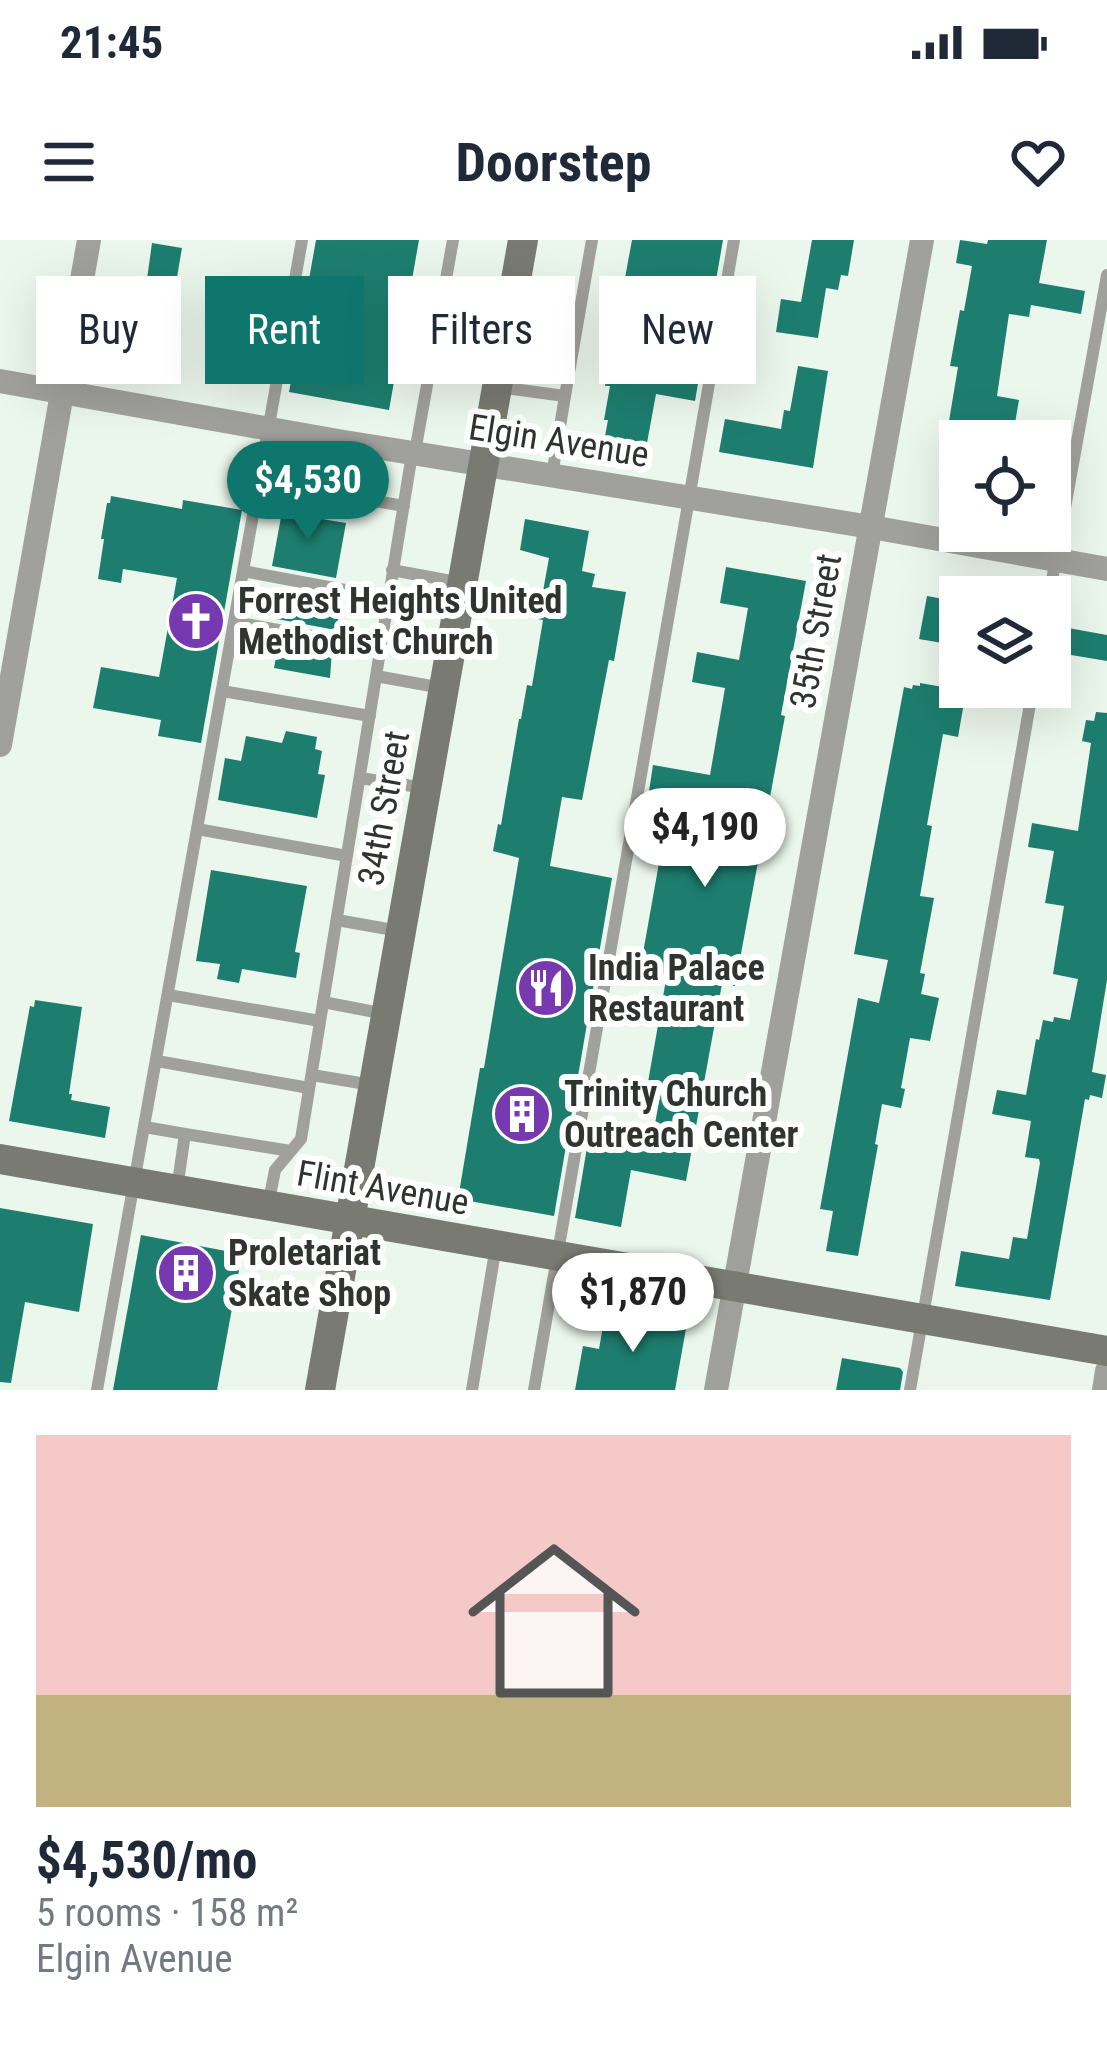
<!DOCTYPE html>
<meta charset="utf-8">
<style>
:root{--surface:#fff;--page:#f2f2f3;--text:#1f2937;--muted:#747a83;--line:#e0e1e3;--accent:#0f766e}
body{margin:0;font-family:"Roboto Condensed",sans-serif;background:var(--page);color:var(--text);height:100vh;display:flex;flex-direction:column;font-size:45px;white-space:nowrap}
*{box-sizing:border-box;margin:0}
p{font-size:39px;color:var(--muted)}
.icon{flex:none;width:66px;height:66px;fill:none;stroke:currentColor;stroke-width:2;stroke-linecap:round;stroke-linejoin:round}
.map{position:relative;height:1150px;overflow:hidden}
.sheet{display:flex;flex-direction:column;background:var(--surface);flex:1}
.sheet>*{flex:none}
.top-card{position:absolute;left:36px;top:36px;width:1035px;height:108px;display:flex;gap:24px}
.controls{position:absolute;left:939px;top:180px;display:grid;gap:24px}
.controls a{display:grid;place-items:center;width:132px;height:132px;border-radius:0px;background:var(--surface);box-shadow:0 12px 48px #0002;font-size:60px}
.price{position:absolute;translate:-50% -102px;padding:0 27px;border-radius:42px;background:#fff;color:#222;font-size:39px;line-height:78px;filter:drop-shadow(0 3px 6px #0008)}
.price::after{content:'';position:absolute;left:50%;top:72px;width:36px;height:27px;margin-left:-18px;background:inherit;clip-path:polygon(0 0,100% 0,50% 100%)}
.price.current{background:var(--accent);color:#fff}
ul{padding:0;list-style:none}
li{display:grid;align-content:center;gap:24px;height:636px;padding:0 36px}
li+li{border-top:3px solid var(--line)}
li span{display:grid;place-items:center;height:372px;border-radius:0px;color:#555}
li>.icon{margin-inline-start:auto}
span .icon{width:216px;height:216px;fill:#fffc;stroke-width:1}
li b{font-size:51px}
.tag{padding:0 42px;border-radius:0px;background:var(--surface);box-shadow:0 12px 48px #0002;font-size:42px;line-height:108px}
.tag.current{background:var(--accent);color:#fff}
.status{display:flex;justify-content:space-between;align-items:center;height:84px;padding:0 60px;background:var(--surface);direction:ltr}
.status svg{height:33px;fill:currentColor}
header{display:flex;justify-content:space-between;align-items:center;height:156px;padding:0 36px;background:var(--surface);font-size:54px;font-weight:700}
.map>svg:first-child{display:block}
</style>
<div class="status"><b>21:45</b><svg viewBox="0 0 49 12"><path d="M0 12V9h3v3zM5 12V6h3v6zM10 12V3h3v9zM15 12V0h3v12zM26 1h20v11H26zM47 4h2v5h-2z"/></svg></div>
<header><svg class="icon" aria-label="menu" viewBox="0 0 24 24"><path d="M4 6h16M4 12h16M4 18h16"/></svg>Doorstep<svg class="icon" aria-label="heart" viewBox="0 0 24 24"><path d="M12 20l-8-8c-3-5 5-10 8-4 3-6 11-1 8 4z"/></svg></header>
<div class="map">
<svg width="1107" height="1150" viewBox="0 0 1107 1150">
<rect width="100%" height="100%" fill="#ebf6ec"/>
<path fill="#1d7e6f" d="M316 0H419L389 170 289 152Z
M632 0H723L695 161 656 154 647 203 605 196 608 180H604L610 146H605L615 85 609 84 612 64 620 65Z
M812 0H854L848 36 841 35 838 50 826 48 818 98 776 92 781 59 801 62Z
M960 0 987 4 988 0H1047L1039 43 1085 51 1081 74 1031 65 1029 77 1009 74 997 156 1019 160 1015 183 1003 181 999 201 946 199 958 127 950 126 960 70 964 71 972 26 956 23Z
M152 3 182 8 172 66 152 63 156 41 147 39Z
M149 93 178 100 172 133 142 128Z
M798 126 828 131 813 228 719 212 725 179 781 189 784 170 790 171Z
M111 256 182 269 183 260 242 270 201 503 158 496 161 480 93 468 101 427 159 437 177 338 123 329 121 343 98 339 104 299H101L107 263H110Z
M284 261 305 265 304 276 346 283 336 338 272 326Z
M525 279 589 291 582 331 595 334 592 347 626 352 614 421 609 420 582 560 562 557 550 626 612 638 554 976 458 959 480 828H484L519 618 493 611 498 584 501 585 519 479H521L527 445 532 446 543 380 538 379 549 318 520 310Z
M726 327 806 341 781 475 785 476 735 746 722 744 686 941 631 930 621 987 575 978 591 884 653 895 662 845 648 842 667 734 640 730 662 606 698 612 707 561 649 551 653 525 710 535 725 448 692 442 697 412 739 420 748 368 720 363Z
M283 349 342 360 336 390 277 379Z
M927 356 960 362V406L919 399Z
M1057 386 1107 395V421L1053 412Z
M279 401 332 410 330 438 274 428Z
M920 443 966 451 958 497 943 494 927 585 932 586 920 656 934 658 920 733 925 734 921 754 939 758 930 801 910 798 901 848 905 849 901 868 882 864 875 904 878 905 858 1016 826 1011 833 971 820 969 858 758 879 763 888 720 854 714 904 447 912 449 913 445 920 446Z
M1096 472 1107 473V740L1092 832 1106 835 1102 858 1090 855 1089 860 1085 859 1050 1060 955 1046 961 1011 1009 1019 1013 997 1027 999 1040 923 1039 919 1025 917 1031 881 992 874 997 850 1026 855 1036 799 1039 800 1043 780 1053 782 1054 777 1070 780 1078 739 1053 734 1064 666 1045 663 1054 611 1028 607 1032 583 1078 591 1091 503 1082 501 1086 480 1094 481Z
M286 491 317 497 315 509 322 511 318 534 325 535 317 578 218 560 225 518 241 521 246 496 282 503Z
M211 630 307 646 295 712 300 713 296 738 242 729 239 743 217 739 220 724 196 721Z
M35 760 82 767 69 854H72L71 860 110 867 105 898 9 881 30 766 34 767Z
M0 968 93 984 79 1072 25 1062 11 1143 0 1142Z
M141 995 242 1014 217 1150H113Z
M606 1069 687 1083 675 1150H575L583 1106 599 1109Z
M842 1118 900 1128 903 1132 900 1150H836Z"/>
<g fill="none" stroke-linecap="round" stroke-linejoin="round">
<path stroke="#a0a19c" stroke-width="12" d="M498 147 565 156 592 0
M415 212 453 0
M552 235 565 156
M259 241 404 266
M392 330 462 343
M243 331 388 358
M1049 357 1107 35
M234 382 379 408
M376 436 442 448
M222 451 370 476
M360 538 425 548
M197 589 347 616
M337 680 399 691
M168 755 320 781
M323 762 385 774
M157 821 309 848
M312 835 372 845
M145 887 185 894
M177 949 185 894 291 911
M268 966 275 930 301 899 412 214
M97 1150 302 0
M472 1150 496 1006
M534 1150 734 0
M910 1150 1033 447"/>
<path stroke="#a0a19c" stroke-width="24" d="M0 141 338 201 871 287 1107 329
M0 505 89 0
M716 1150 922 0
M1104 1150 1107 1131"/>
<path stroke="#797b73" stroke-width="30" d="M0 919 1107 1111
M320 1150 523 0"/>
</g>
<defs>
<symbol id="church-disc" viewBox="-11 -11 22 22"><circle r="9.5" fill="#7739af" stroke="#fff"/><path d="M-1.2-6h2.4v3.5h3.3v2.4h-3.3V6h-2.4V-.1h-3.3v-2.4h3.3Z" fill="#fff"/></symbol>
<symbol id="restaurant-disc" viewBox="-11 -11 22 22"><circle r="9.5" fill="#7739af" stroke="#fff"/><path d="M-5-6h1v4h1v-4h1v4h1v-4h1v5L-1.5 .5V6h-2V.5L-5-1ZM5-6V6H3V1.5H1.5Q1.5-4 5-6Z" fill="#fff"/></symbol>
<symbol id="building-disc" viewBox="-11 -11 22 22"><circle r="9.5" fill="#7739af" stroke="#fff"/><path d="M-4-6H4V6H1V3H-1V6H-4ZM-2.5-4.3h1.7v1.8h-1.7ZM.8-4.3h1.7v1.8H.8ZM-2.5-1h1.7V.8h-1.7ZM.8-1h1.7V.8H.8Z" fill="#fff"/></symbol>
</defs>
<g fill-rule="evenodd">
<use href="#church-disc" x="163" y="348" width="66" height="66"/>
<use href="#restaurant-disc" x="513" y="715" width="66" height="66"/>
<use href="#building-disc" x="489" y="841" width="66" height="66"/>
<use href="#building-disc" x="153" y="1000" width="66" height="66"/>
</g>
<g text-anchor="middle" stroke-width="12" stroke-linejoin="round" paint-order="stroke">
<g font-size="36" fill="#2f3430" stroke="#fff">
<text transform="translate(559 200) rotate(9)" y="13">Elgin Avenue</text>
<text transform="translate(815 391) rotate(-80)" y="13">35th Street</text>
<text transform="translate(383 568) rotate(-80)" y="13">34th Street</text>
<text transform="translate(383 947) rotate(10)" y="13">Flint Avenue</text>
</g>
<g font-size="36" font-weight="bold" fill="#2f3430" stroke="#fff" text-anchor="start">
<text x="238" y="373">Forrest Heights United<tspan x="238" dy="41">Methodist Church</tspan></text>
<text x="588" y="740">India Palace<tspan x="588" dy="41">Restaurant</tspan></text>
<text x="564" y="866">Trinity Church<tspan x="564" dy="41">Outreach Center</tspan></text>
<text x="228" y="1025">Proletariat<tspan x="228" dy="41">Skate Shop</tspan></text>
</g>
</g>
</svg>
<div class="controls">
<a><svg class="icon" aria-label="locate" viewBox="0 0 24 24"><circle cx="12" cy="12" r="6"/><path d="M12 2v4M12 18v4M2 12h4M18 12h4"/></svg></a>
<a><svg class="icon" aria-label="layers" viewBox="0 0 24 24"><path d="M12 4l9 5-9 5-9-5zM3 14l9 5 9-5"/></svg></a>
</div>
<b class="price current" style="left:308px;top:303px">$4,530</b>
<b class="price" style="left:705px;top:650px">$4,190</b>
<b class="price" style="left:633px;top:1115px">$1,870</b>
<div class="top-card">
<a class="tag">Buy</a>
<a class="tag current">Rent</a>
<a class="tag">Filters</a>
<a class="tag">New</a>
</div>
</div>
<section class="sheet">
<ul>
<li><span style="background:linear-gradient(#f6c9c9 70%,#c2b280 0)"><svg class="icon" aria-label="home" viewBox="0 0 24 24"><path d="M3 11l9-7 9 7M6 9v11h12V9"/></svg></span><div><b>$4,530/mo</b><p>5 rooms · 158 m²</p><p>Elgin Avenue</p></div></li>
</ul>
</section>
